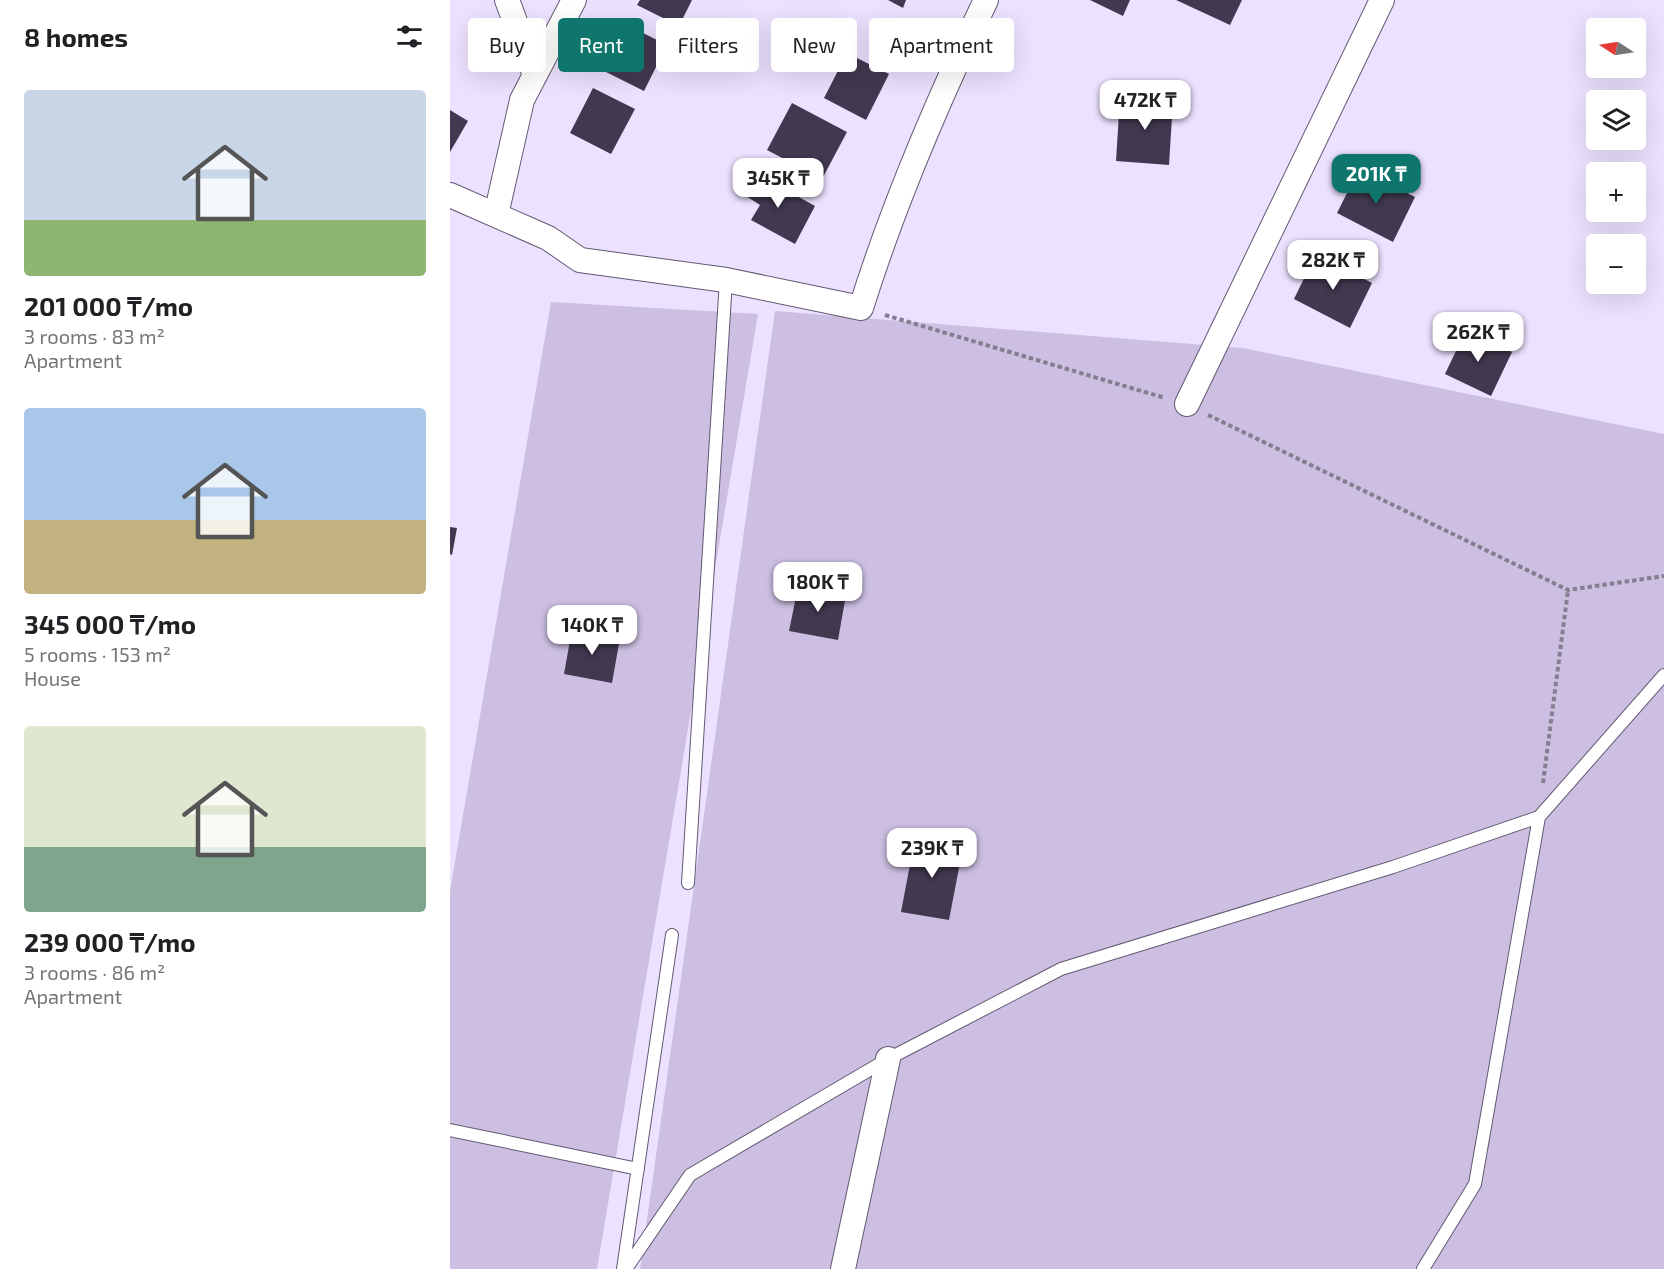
<!DOCTYPE html>
<meta charset="utf-8">
<style>
:root{--surface:#fff;--page:#f2f2f2;--text:#202124;--muted:#757577;--accent:#0f766e}
body{margin:0;font-family:"Exo 2",sans-serif;background:var(--page);color:var(--text);height:100vh;display:flex;flex-direction:column;font-size:22px;white-space:nowrap}
*{box-sizing:border-box;margin:0}
p{font-size:20px;color:var(--muted)}
.icon{flex:none;width:33px;height:33px;fill:none;stroke:currentColor;stroke-width:2;stroke-linecap:round;stroke-linejoin:round}
.map{position:relative;flex:1;overflow:hidden}
.panel{display:flex;flex-direction:column;background:var(--surface);width:450px}
.panel>*{flex:none}
.guide{position:absolute;left:18px;top:18px;width:570px;height:54px;display:flex;gap:12px}
.needle{width:39px;rotate:282deg}
.fabs{position:absolute;left:1136px;top:18px;display:grid;gap:12px}
.fabs a{display:grid;place-items:center;width:60px;height:60px;border-radius:6px;background:var(--surface);box-shadow:0 6px 24px #0002;font-size:30px}
.price{position:absolute;translate:-50% -51px;padding:0 14px;border-radius:12px;background:#fff;color:#222;font-size:20px;line-height:39px;filter:drop-shadow(0 2px 3px #0008)}
.price::after{content:'';position:absolute;left:50%;top:36px;width:18px;height:14px;margin-left:-9px;background:inherit;clip-path:polygon(0 0,100% 0,50% 100%)}
.price.selected{background:var(--accent);color:#fff}
ul{padding:0;list-style:none}
li{display:grid;align-content:center;gap:12px;height:318px;padding:0 24px}
li span{display:grid;place-items:center;height:186px;border-radius:6px;color:#555}
li>.icon{margin-inline-start:auto}
span .icon{width:108px;height:108px;fill:#fffc;stroke-width:1}
li b{font-size:26px}
h2{display:flex;justify-content:space-between;align-items:center;height:72px;padding:0 24px;font-size:26px}
.pill{padding:0 21px;border-radius:6px;background:var(--surface);box-shadow:0 6px 24px #0002;font-size:21px;line-height:54px}
.pill.selected{background:var(--accent);color:#fff}
main{display:flex;flex:1;min-height:0}
.map>svg:first-child{display:block}
</style>
<main>
<section class="panel">
<h2>8 homes<svg class="icon" aria-label="filters" viewBox="0 0 24 24"><path d="M4 7h16M4 17h16"/><circle cx="9" cy="7" r="2"/><circle cx="15" cy="17" r="2"/></svg></h2>
<ul>
<li><span style="background:linear-gradient(#c9d6e8 70%,#8fb573 0)"><svg class="icon" aria-label="home" viewBox="0 0 24 24"><path d="M3 11l9-7 9 7M6 9v11h12V9"/></svg></span><div><b>201 000 ₸/mo</b><p>3 rooms · 83 m²</p><p>Apartment</p></div></li>
<li><span style="background:linear-gradient(#a9c7e8 60%,#c2b280 0)"><svg class="icon" aria-label="home" viewBox="0 0 24 24"><path d="M3 11l9-7 9 7M6 9v11h12V9"/></svg></span><div><b>345 000 ₸/mo</b><p>5 rooms · 153 m²</p><p>House</p></div></li>
<li><span style="background:linear-gradient(#dfe7d0 65%,#7fa58c 0)"><svg class="icon" aria-label="home" viewBox="0 0 24 24"><path d="M3 11l9-7 9 7M6 9v11h12V9"/></svg></span><div><b>239 000 ₸/mo</b><p>3 rooms · 86 m²</p><p>Apartment</p></div></li>
</ul>
</section>
<div class="map">
<svg width="1214" height="1269" viewBox="0 0 1214 1269">
<rect width="100%" height="100%" fill="#ece1fe"/>
<path fill="#ccbfe2" d="M101 302 308 314 147 1269H0V891Z
M325 311 793 348 1214 434V1269H190Z"/>
<path fill="#423950" d="M190 0H242L229 26 187 5Z
M438 0H456L453 8Z
M640 0H680L673 16Z
M726 0H792L780 25Z
M175 24 217 45 194 91 152 70Z
M397 53 439 74 416 120 374 98Z
M143 88 185 109 161 154 120 133Z
M670 97 723 101 719 165 666 161Z
M342 103 397 132 372 179 317 150Z
M0 110 18 121 0 152Z
M909 169 965 197 943 242 887 213Z
M305 173 365 206 345 244 301 220 310 205 293 194Z
M866 254 922 283 900 328 844 299Z
M1016 330 1062 352 1041 396 995 374Z
M0 527 7 528 2 555 0 554Z
M348 587 396 595 388 640 339 631Z
M122 629 170 638 162 683 114 674Z
M465 838 513 847 499 920 451 912Z"/>
<g fill="none" stroke-linecap="round" stroke-linejoin="round">
<defs>
<path id="service" d="M238 883 276 280
M0 1130 188 1169
M173 1269 222 935
M176 1269 240 1175 438 1059 611 969 943 867 1089 817
M973 1269 1025 1184 1089 817 1214 675"/>
<path id="minor" d="M57 0 85 75
M0 195 98 238 130 260 276 280 411 308C444 202 488 100 536 0
M46 215 72 100 124 0
M737 404 932 0
M393 1269 438 1059"/>
</defs>
<use href="#service" stroke="#625972" stroke-width="14"/>
<use href="#minor" stroke="#625972" stroke-width="26"/>
<path stroke="#857e91" stroke-width="4" stroke-dasharray="4.5 3" stroke-linecap="butt" d="M435 315 715 398
M758 415 1118 590 1214 576
M1093 783 1118 590"/>
<use href="#service" stroke="#fff" stroke-width="12"/>
<use href="#minor" stroke="#fff" stroke-width="24"/>
</g>
</svg>
<div class="fabs">
<a><svg class="needle" viewBox="-14 -14 28 28"><path d="M0-13l5 13h-10z" fill="#e53935"/><path d="M0 13l5-13h-10z" fill="#757577"/></svg></a>
<a><svg class="icon" aria-label="layers" viewBox="0 0 24 24"><path d="M12 4l9 5-9 5-9-5zM3 14l9 5 9-5"/></svg></a>
<a>+</a>
<a>−</a>
</div>
<b class="price" style="left:695px;top:131px">472K ₸</b>
<b class="price selected" style="left:926px;top:205px">201K ₸</b>
<b class="price" style="left:328px;top:209px">345K ₸</b>
<b class="price" style="left:883px;top:291px">282K ₸</b>
<b class="price" style="left:1028px;top:363px">262K ₸</b>
<b class="price" style="left:368px;top:613px">180K ₸</b>
<b class="price" style="left:142px;top:656px">140K ₸</b>
<b class="price" style="left:482px;top:879px">239K ₸</b>
<div class="guide">
<a class="pill">Buy</a>
<a class="pill selected">Rent</a>
<a class="pill">Filters</a>
<a class="pill">New</a>
<a class="pill">Apartment</a>
</div>
</div>
</main>
